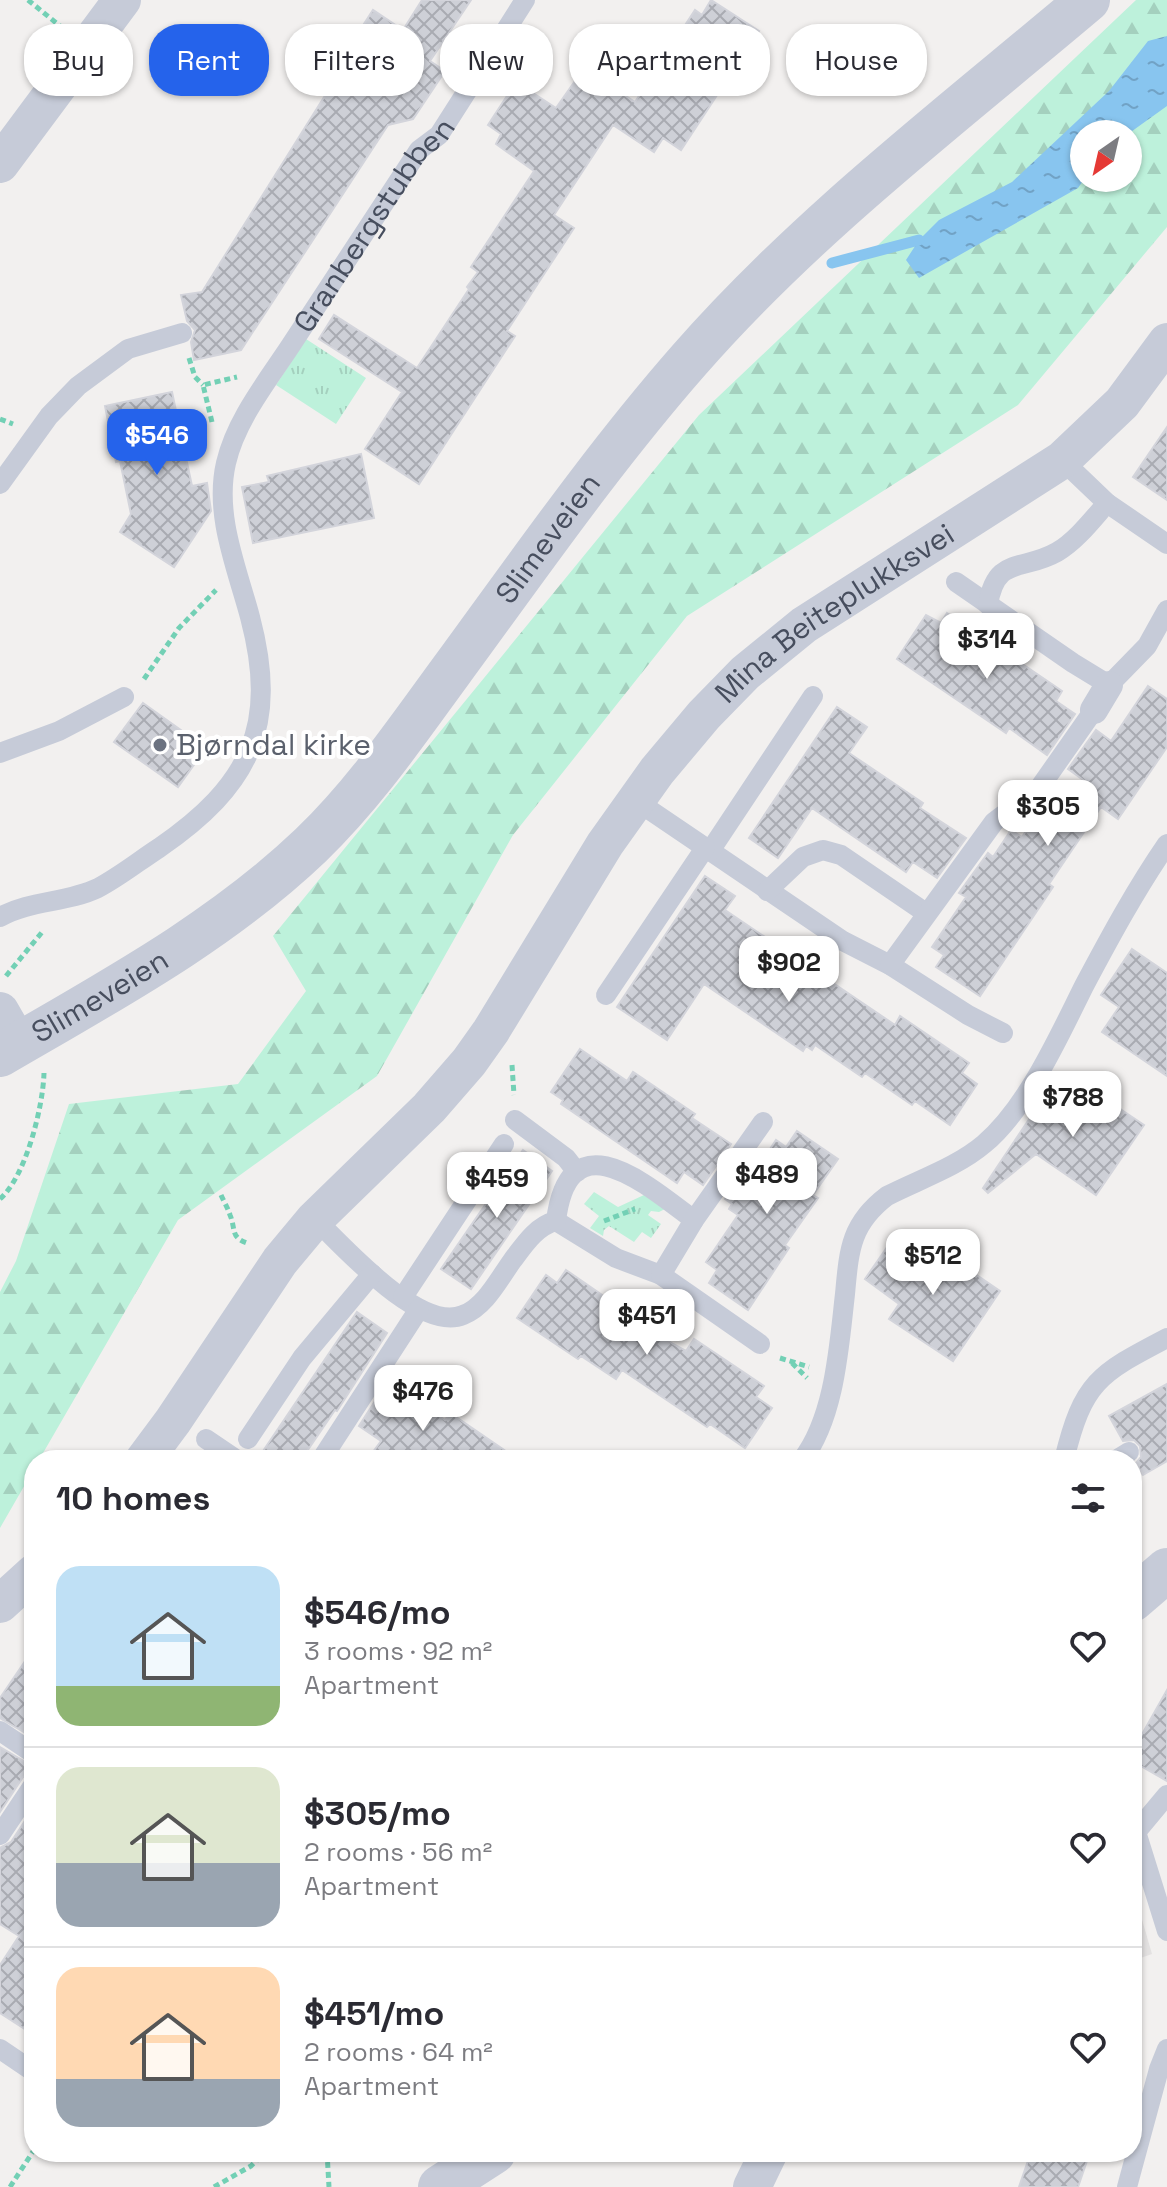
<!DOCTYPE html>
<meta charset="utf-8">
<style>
:root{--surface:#fff;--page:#f7f7f7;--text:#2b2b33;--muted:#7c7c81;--line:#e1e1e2;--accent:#2563eb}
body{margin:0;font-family:"Space Grotesk",sans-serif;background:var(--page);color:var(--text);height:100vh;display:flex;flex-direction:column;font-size:30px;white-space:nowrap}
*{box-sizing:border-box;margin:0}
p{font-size:26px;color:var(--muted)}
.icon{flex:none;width:44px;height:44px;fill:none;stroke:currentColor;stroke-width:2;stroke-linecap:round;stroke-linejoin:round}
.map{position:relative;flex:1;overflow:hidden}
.sheet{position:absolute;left:24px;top:1450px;width:1118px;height:712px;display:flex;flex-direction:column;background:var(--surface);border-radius:32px;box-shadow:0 2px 6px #0004}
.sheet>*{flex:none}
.banner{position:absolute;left:24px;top:24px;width:1120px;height:72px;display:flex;gap:16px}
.needle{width:52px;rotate:214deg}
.fabs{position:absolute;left:1070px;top:120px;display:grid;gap:16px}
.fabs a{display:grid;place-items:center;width:72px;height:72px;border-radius:50%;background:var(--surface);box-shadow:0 2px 6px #0004;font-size:40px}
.price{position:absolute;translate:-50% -68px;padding:0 18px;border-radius:16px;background:#fff;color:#222;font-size:26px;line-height:52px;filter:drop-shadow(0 2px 4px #0008)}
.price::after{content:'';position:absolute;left:50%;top:48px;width:24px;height:18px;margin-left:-12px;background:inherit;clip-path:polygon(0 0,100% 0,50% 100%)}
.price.active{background:var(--accent);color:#fff}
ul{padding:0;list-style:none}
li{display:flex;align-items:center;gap:24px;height:200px;padding:0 32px}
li+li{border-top:2px solid var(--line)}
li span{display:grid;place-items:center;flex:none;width:224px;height:160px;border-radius:24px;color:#555}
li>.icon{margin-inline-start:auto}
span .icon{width:96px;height:96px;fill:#fffc;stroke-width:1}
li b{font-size:34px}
h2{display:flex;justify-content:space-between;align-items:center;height:96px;padding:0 32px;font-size:34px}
.tag{padding:0 28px;border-radius:32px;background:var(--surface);box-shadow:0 2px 6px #0004;font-size:28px;line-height:72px}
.tag.active{background:var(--accent);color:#fff}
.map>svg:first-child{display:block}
</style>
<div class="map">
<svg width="1167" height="2187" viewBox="0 0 1167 2187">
<defs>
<pattern id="forest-firs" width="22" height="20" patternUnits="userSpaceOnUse" patternTransform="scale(2)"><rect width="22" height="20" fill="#bdf1db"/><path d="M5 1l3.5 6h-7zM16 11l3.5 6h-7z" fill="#a4d0be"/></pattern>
<pattern id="park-tufts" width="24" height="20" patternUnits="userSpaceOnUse" patternTransform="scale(2)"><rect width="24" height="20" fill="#bdf1db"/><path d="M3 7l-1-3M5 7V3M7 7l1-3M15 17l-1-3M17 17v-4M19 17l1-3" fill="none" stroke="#a4d0be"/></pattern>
<pattern id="water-ripples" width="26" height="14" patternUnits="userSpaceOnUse" patternTransform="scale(2)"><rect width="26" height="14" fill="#88c5ef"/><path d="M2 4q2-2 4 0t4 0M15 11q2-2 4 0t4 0" fill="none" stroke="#71a2c5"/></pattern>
<pattern id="building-cross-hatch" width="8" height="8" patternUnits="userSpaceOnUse" patternTransform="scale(2)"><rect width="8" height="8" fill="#ced0d7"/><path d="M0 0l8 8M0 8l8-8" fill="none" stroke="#a9abb2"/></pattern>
</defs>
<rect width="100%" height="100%" fill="#f2f0ef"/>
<path fill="#e3e1e1" d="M1132 1885 1152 1954 1132 1961Z"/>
<path fill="url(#forest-firs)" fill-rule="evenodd" d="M1136 0H1167V227L1018 405 687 616 513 835 377 1076 178 1220 39 1460H34V1469L0 1528V1292L16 1261 69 1104 238 1084 306 991 273 936 699 415ZM1084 134H1128V178H1084Z"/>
<path fill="url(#park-tufts)" d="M306 339 366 378 336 424 276 385Z
M594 1192 618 1207 644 1195 665 1209 659 1212 651 1211 648 1215 661 1224 651 1238 642 1232 634 1242 609 1226 604 1230 603 1236 590 1228 599 1216 584 1204Z"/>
<path fill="url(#water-ripples)" d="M1167 36V106L1128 134H1084L1085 178 1078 188 919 278 906 260 919 240 939 220 1012 182 1109 91 1148 41Z"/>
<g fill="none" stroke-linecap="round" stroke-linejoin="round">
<path stroke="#88c5ef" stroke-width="11" d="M832 263 919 240"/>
</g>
<path fill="url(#building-cross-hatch)" stroke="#d3d4db" stroke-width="2" d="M422 0H471L430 61 445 71 413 119 388 125 241 350 194 360 191 342 195 330 187 321 181 295 202 292 336 78 331 75 373 10 403 30Z
M711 0 759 31 681 150 663 138 654 152 613 125 554 215 574 228 507 331 515 336 419 484 365 449 402 392 319 339 334 315 417 368 469 289 467 287 478 272 471 267 534 171 496 144 501 134 488 125 516 82 556 108 584 68 635 102 695 10 702 15Z
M172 392 192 486 207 483 211 511 174 567 120 532 131 514 120 461 116 462 105 406Z
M1167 427V500L1133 477Z
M361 454 374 518 253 543 242 487 269 482 267 476Z
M947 613 1062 691 1056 701 1075 714 1047 755 1009 728 1006 733 897 659 926 615 941 623Z
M1148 686 1167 699V747L1118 819 1101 807 1049 884 1053 887 980 996 936 967 944 955 932 947 966 897 959 893 988 853 993 857 1011 830 1022 837 1032 822 1050 833 1086 782 1068 769 1096 730 1111 741Z
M143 703 206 748 178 787 114 742Z
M837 707 867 727 849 753 923 803 920 808 966 838 937 878 913 862 906 872 812 808 778 858 749 838Z
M705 876 735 896 725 910 895 1025 900 1016 969 1063 962 1073 977 1084 950 1125 915 1101 912 1105 865 1073 862 1077 815 1045 812 1050 806 1046 803 1051 704 984 667 1040 617 1007Z
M1132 949 1167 973V1076L1102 1032 1119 1007 1101 995Z
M580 1049 627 1081 633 1072 695 1114 692 1118 731 1144 703 1185 684 1172 677 1183 561 1104 563 1100 551 1092Z
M1080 1082 1144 1125 1096 1195 1036 1154 988 1193 983 1188 1046 1094 1064 1106Z
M797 1131 838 1159 813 1195 818 1198 785 1245 789 1248 748 1310 709 1283 717 1270 706 1262 738 1215 729 1209 732 1204 725 1199 753 1159 760 1164 776 1140 786 1147Z
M523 1150 552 1171 471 1289 441 1269Z
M892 1240 927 1263 937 1248 1000 1291 953 1361 889 1319 899 1304 865 1279Z
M566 1270 673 1344 686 1351 694 1339 764 1386 756 1397 772 1408 745 1448 710 1424 707 1427 622 1370 616 1379 581 1356 578 1359 517 1318 546 1275 557 1283Z
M357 1312 387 1333 337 1411 335 1410 301 1460H257Z
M388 1381 445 1420 450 1413 519 1460H367L381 1441 359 1426Z
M1167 1384V1461L1143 1475 1136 1463 1141 1457 1140 1446 1134 1440 1123 1441 1109 1416Z
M34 1648V1738L0 1718V1698Z
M1167 1690V1781L1132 1761V1752Z
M0 1747 34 1767V1771L23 1777 0 1812Z
M34 1807V2035L0 2013V1965L19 1936 0 1924V1848L11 1842Z
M1031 2152H1068L1088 2158 1078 2187H1019Z"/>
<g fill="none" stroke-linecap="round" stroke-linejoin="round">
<path stroke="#73d0b5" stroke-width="5" stroke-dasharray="6 4" stroke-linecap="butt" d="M28 0 60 26
M189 358 195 377 203 385
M0 419 13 424
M212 422 203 385 237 377
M144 679 179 628 216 590
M6 976 43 931
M512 1065 514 1095
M221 1195C224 1202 228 1208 230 1215 236 1229 230 1237 247 1243
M0 1199C26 1176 43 1107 44 1073
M604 1221 635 1209
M780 1358 809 1367
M792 1363 807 1378
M327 2152 329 2187
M10 2187 34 2150
M214 2187 251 2166 265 2152"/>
<g stroke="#c6cbd8" stroke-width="20">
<path d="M1062 460 1107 503 1167 544"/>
<path d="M0 484 49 416 78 386 128 349 182 333"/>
<path d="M956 582 1073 663 1109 685 1147 646 1167 610"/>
<path d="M988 605C996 555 1022 572 1057 552 1076 541 1092 520 1107 503"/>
<path d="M0 753 59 731 124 697"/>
<path d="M635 800 843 941 890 965 968 1015 1003 1033"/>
<path d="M710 851 813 696"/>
<path d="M767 891 803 857 823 850 841 855 926 913"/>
<path id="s1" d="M0 917C30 900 67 903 98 888 119 877 139 861 159 848 250 785 279 727 250 617 237 568 214 515 226 463 236 419 269 379 293 342 335 278 377 214 419 150L439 135 525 0"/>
<path d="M890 965 994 822 1040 787 1094 710"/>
<path d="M606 995 705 848"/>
<path d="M515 1120 566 1158 577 1172"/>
<path d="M315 1219C344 1247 420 1333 463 1315 485 1307 499 1279 512 1261 524 1245 536 1226 556 1221L616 1258 661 1275 760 1344"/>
<path d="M556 1221C569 1116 647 1185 694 1220"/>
<path d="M661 1275 694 1220 763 1122"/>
<path d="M403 1297 504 1144"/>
<path d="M206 1439 237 1460"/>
<path d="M248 1439 302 1358 372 1274"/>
<path d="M321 1460 419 1309"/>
<path d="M802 1460C835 1417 839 1346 845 1294 849 1251 850 1224 887 1196 918 1180 957 1167 984 1144 1027 1108 1059 1036 1084 986 1110 937 1136 889 1167 844"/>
<path d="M1064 1460C1083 1382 1098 1374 1167 1338"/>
<path d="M1116 1460 1129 1452"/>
<path d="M0 1731 34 1754"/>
<path d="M1132 1819 1167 1931"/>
<path d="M1136 1832 1167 1795"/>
<path d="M0 1835 34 1784"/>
<path d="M0 2049 34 2072"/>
<path d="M1127 2187 1159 2069 1167 2049"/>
</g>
<path stroke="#c6cbd8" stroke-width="28" d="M1094 710 1109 685"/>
<g stroke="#c6cbd8" stroke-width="38">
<path d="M0 164 122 0"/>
<path d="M0 1011 19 1044"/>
<path id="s2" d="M144 1460 173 1421 280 1261 315 1219 429 1108 469 1062 491 1031 605 844 657 771 704 715 745 673 804 625 1062 460 1122 403 1167 342"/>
<path d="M0 1604 34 1573"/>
<path d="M752 2187 769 2152"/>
</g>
<g stroke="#c6cbd8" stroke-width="44">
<path id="s3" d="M0 1055C108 992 220 932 311 845 365 793 407 731 451 671 528 566 603 458 689 360 807 225 952 115 1088 0"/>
<path d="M1132 1600 1167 1570"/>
<path d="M440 2187 494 2152"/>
</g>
</g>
<circle fill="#6b7280" stroke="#fff" stroke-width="3" cx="160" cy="745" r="8"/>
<g text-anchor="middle" stroke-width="8" stroke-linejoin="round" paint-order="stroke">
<g font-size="30" fill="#474e5e" stroke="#fff">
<text dy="10" stroke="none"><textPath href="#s1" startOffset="886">Granbergstubben</textPath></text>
<text dy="10" stroke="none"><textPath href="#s3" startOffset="764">Slimeveien</textPath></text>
<text dy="10" stroke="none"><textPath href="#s2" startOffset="1102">Mina Beiteplukksvei</textPath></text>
<text dy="10" stroke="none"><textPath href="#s3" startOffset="116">Slimeveien</textPath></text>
</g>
<g font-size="30" fill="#5b616d" stroke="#fff" text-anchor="start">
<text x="176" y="755">Bjørndal kirke</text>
</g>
</g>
</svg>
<div class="fabs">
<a><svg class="needle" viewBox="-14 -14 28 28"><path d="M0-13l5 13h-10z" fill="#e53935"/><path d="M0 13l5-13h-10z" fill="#7c7c81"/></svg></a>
</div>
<b class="price active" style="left:157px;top:477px">$546</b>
<b class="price" style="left:987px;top:681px">$314</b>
<b class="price" style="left:1048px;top:848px">$305</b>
<b class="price" style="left:789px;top:1004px">$902</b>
<b class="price" style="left:1073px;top:1139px">$788</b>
<b class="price" style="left:767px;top:1216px">$489</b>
<b class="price" style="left:497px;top:1220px">$459</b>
<b class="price" style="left:933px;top:1297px">$512</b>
<b class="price" style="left:647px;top:1357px">$451</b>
<b class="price" style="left:423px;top:1433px">$476</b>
<div class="banner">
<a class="tag">Buy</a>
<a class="tag active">Rent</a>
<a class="tag">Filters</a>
<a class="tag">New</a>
<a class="tag">Apartment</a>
<a class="tag">House</a>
</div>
<section class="sheet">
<h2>10 homes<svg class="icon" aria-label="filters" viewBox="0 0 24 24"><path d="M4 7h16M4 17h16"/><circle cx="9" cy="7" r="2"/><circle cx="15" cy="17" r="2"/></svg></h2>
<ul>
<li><span style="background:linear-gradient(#bfe0f5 75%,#8fb573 0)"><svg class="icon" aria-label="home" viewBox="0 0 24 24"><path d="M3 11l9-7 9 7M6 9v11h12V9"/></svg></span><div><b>$546/mo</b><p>3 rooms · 92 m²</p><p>Apartment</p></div><svg class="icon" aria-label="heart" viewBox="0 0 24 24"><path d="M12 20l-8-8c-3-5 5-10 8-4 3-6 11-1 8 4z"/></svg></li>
<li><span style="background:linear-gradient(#dfe7d0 60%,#9aa5b1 0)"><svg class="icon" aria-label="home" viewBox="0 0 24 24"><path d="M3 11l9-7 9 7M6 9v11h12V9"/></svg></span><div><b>$305/mo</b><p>2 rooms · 56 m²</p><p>Apartment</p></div><svg class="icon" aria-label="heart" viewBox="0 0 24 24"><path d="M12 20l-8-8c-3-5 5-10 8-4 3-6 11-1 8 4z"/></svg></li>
<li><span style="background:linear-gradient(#ffd9b3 70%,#9aa5b1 0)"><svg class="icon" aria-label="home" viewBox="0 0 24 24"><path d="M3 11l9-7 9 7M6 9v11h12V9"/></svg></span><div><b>$451/mo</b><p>2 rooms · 64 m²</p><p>Apartment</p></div><svg class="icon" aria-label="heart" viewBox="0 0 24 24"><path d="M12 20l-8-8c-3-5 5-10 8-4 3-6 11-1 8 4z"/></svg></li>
</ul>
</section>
</div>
